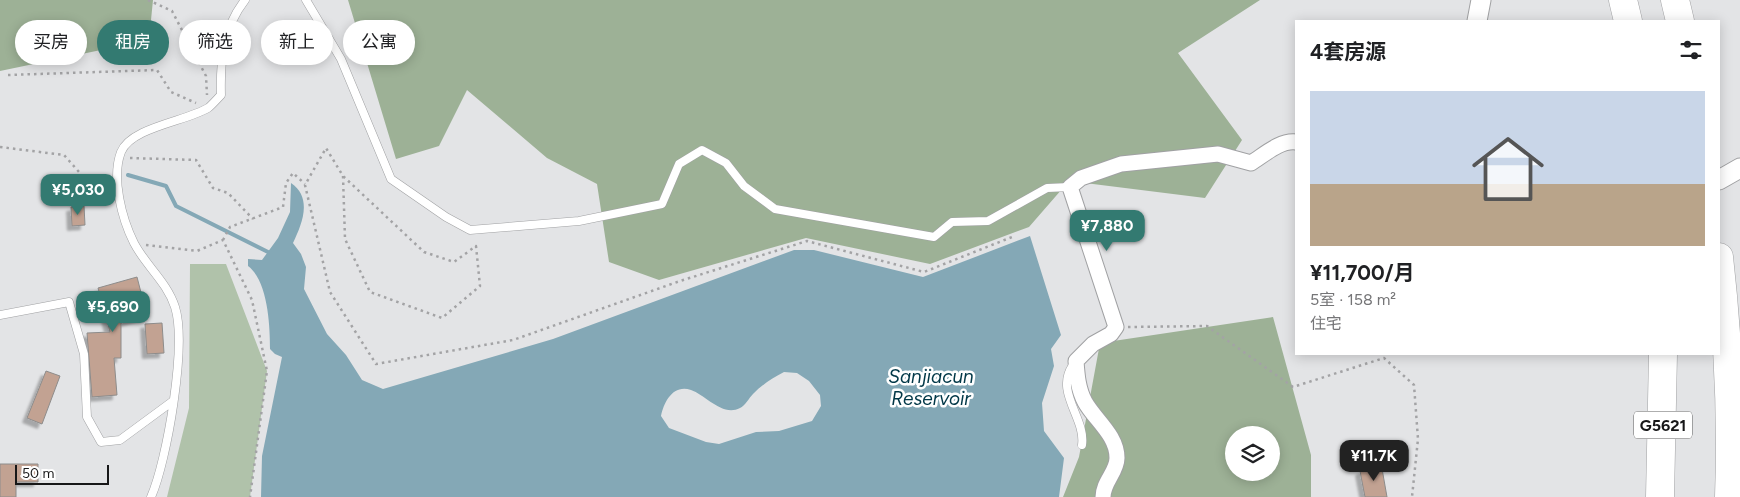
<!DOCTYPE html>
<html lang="zh">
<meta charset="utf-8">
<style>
:root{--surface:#fff;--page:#f6f6f6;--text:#202124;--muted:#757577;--accent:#337a71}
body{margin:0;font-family:Figtree,"Noto Sans SC",sans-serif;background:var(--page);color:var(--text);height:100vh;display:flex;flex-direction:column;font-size:19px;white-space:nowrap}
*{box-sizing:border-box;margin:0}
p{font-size:16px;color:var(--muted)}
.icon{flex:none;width:28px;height:28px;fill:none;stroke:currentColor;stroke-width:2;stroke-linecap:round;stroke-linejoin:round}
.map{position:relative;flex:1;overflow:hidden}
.drawer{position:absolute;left:1295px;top:20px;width:425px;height:335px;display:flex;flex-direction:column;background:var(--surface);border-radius:0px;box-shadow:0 2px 12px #0003}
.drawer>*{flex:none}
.top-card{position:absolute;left:15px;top:20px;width:475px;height:45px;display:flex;gap:10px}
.tools{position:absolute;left:1225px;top:426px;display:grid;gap:10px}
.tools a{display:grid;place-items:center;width:55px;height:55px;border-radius:50%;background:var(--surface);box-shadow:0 2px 12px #0003;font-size:25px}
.scale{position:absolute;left:15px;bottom:12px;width:94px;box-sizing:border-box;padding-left:5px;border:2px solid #171718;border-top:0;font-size:14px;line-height:18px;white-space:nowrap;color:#171718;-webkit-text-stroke:4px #fff;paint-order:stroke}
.price{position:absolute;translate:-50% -42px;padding:0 11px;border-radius:10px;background:var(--accent);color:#fff;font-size:16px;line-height:32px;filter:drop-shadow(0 1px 2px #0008)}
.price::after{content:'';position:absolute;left:50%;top:30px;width:15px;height:11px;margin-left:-8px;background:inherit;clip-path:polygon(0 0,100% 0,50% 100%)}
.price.selected{background:#222;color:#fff}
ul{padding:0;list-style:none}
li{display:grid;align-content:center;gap:10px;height:265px;padding:0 15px}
li span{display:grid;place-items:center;height:155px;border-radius:0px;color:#555}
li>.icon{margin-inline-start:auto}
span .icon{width:90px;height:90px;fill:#fffc;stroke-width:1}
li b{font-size:21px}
h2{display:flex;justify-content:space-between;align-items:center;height:60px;padding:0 15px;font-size:21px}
.tag{padding:0 18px;border-radius:22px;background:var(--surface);box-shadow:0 2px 12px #0003;font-size:18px;line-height:45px}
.tag.selected{background:var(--accent);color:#fff}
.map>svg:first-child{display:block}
</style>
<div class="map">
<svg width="1740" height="497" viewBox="0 0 1740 497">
<defs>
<filter id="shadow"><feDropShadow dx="-4.5" dy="4.5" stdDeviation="1" flood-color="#0004"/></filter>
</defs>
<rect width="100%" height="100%" fill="#e3e4e6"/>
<path fill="#b0c2aa" d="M190 264H226L267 371 250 497H167L189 408Z"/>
<path fill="#9db196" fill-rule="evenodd" d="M0 0H153L149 40 0 71Z
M348 0H1260L1178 53 1242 140 1205 198 1069 181 1029 227 930 264 806 238 659 280 609 262 597 184 547 158 467 90 439 146 396 159Z
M1273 317 1311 455V497H1063L1079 457 1100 343ZM1234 435H1271V472H1234Z"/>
<path fill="#84a8b6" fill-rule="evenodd" d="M291 183C313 198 302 224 293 243L301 254 306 267 304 289 327 334 346 355 362 380 383 389 553 339 794 250H814L923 277 1030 236 1061 335 1051 349 1054 366 1042 403 1044 431 1064 458 1059 497H261L262 456 282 357 275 354 270 349C270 326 268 281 248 266V259L262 260 278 238 290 212ZM784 372 797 373 809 381 820 395 821 406 812 421 779 431 756 432 719 444 706 442 669 428 661 416C664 402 673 384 691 390 706 395 722 417 740 408 745 406 749 398 753 394 762 385 772 378 784 372Z"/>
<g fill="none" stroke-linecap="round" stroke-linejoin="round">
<path stroke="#84a8b6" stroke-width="4" d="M128 175 166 186 176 206 268 252"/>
</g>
<path fill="#c2a292" stroke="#8d8c8b" filter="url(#shadow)" d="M84 206 85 225 72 226 71 207Z
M137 277 147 316 121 323V358H114L117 395 92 397 87 333 110 332 98 288Z
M162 323 164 353 147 354 145 324Z
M46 371 60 376 42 424 27 418Z
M1381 463 1387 497H1365L1360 471Z
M0 464H38V482H16V497H0Z"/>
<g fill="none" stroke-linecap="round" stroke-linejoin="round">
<defs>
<path id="service" d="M306 0 341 59 391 179 446 217 470 230 579 221 662 204 679 164 702 150 726 163 744 186 775 209 934 237 952 222 988 221 1047 188 1070 187
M0 315 69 302 84 354 87 417 101 442 120 440 173 401
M1073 365C1054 392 1086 418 1082 445
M151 497C167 461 187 345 175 307 167 282 146 266 134 243 122 219 111 178 121 152 131 127 187 121 208 108 212 105 217 99 221 95 220 61 223 28 245 0"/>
<path id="minor" d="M1103 497C1103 482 1117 472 1117 458 1117 435 1095 420 1085 402 1078 389 1077 375 1076 361L1093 344 1111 334 1116 327 1070 187 1081 178 1121 164 1218 154 1251 163C1264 155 1280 140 1296 142"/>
<path id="tertiary" d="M1477 21 1481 0
M1719 180 1740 168"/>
<path id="motorway" d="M1623 0 1628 21
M1675 0 1680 21
M1719 257C1728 337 1732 417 1729 497
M1660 497 1663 354"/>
</defs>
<use href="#service" stroke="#a0a1a3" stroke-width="9"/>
<use href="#minor" stroke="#a0a1a3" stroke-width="17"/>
<use href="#tertiary" stroke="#a0a1a3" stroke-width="21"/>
<use href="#motorway" stroke="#a0a1a3" stroke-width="29"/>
<path stroke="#a3a3a5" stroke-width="2.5" stroke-dasharray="2.5 4" stroke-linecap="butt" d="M148 0 172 11 206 76 207 95
M8 75 157 70 171 92 196 103
M0 147 64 155 95 190H110
M130 158 196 160 213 188 228 193 253 219
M343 176 345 239 370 292 442 318 480 286 476 246 454 262 424 252 343 176 326 148 305 185 330 292 376 364 513 340 680 281 807 241 924 272 1012 237
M223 240 230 227 283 207 286 183 293 173 305 184
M146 245 197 251 223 240 252 300 267 371 250 497
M1128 327 1207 326 1293 387 1384 358 1414 385 1418 439 1412 497"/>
<use href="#service" stroke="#fff" stroke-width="8"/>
<use href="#minor" stroke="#fff" stroke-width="15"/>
<use href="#tertiary" stroke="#fff" stroke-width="19"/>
<use href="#motorway" stroke="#fff" stroke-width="28"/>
</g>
<g text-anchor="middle" stroke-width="5" stroke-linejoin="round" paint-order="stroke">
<rect fill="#fff" stroke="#5d5d5d" stroke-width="1" x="1634" y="411.5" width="58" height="27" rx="4"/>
<g font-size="16" font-weight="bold" fill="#171718">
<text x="1663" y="431">G5621</text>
</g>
<g font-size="19" font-style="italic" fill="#003747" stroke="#fff">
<text x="931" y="383">Sanjiacun<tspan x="931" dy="22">Reservoir</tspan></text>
</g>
</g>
</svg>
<div class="tools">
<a><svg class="icon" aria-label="layers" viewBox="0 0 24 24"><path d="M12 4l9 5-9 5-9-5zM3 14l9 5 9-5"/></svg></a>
</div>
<div class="scale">50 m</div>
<b class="price" style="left:78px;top:216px">¥5,030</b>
<b class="price" style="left:1107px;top:252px">¥7,880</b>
<b class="price" style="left:113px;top:333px">¥5,690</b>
<b class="price selected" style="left:1374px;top:482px">¥11.7K</b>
<div class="top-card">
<a class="tag">买房</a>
<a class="tag selected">租房</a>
<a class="tag">筛选</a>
<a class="tag">新上</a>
<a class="tag">公寓</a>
</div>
<section class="drawer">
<h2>4套房源<svg class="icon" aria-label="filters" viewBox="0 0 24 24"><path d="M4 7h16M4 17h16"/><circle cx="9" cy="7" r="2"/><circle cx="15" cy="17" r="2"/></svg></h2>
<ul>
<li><span style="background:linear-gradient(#c9d6e8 60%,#b9a48a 0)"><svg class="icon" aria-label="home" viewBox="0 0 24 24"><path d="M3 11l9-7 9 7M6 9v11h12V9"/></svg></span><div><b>¥11,700/月</b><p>5室 · 158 m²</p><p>住宅</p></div></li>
</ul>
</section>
</div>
